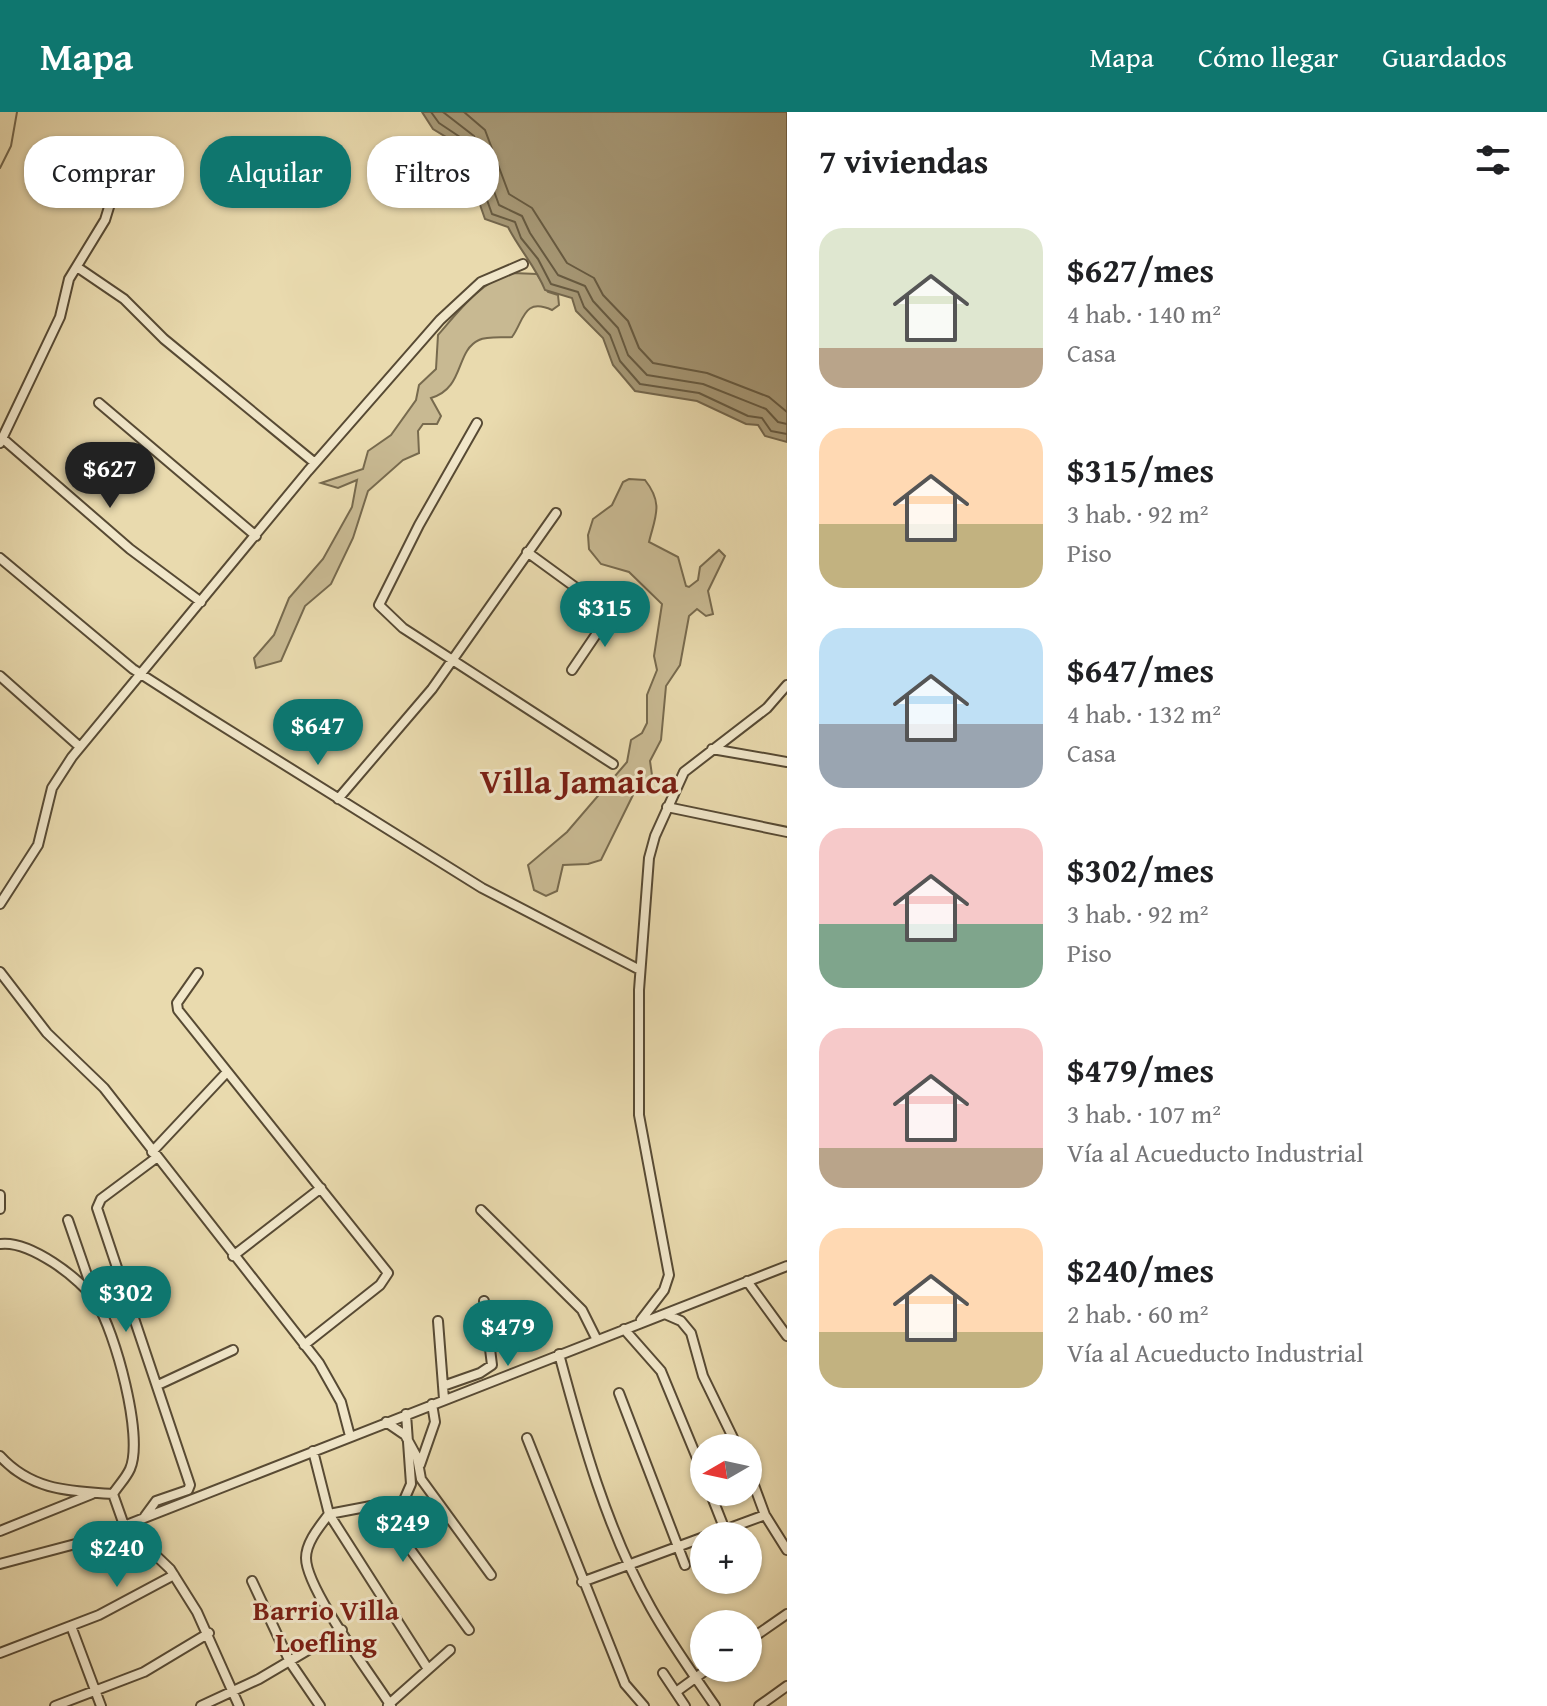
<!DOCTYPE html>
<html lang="es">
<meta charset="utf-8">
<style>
:root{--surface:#fff;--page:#f2f2f2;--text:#202124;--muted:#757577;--accent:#0f766e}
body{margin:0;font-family:"Gentium Book Plus",serif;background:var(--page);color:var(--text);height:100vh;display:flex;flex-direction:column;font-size:30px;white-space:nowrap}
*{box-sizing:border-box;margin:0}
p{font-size:26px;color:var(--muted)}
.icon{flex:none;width:44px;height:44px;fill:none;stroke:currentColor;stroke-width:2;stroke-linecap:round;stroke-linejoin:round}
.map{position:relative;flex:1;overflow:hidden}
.side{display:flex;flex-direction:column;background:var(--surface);width:760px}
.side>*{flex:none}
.guide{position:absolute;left:24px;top:24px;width:642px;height:72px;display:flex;gap:16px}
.needle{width:52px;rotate:261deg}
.controls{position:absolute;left:690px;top:1322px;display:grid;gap:16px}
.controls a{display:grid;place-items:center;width:72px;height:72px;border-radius:50%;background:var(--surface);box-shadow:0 2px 6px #0004;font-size:40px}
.price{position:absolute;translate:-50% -68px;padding:0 18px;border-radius:28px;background:var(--accent);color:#fff;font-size:26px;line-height:52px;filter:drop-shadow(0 2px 4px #0008)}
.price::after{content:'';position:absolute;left:50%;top:48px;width:24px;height:18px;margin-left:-12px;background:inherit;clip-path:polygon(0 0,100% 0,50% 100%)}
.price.active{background:#222;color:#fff}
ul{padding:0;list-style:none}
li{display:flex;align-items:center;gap:24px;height:200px;padding:0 32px}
li span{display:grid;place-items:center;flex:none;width:224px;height:160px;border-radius:24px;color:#555}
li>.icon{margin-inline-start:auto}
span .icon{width:96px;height:96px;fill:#fffc;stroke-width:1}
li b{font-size:34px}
h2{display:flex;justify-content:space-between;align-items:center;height:96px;padding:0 32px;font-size:34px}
.pill{padding:0 28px;border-radius:32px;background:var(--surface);box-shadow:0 2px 6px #0004;font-size:28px;line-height:72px}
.pill.active{background:var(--accent);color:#fff}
header{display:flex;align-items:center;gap:48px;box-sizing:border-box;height:112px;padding:0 40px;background:var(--accent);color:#fff}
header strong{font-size:38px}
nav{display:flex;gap:44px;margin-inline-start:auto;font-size:28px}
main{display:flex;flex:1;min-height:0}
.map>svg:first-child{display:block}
</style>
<header>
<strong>Mapa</strong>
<nav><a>Mapa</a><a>Cómo llegar</a><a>Guardados</a></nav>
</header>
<main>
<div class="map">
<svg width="787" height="1594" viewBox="0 0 787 1594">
<rect width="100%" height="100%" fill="#e9daae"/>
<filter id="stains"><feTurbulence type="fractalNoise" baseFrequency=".0025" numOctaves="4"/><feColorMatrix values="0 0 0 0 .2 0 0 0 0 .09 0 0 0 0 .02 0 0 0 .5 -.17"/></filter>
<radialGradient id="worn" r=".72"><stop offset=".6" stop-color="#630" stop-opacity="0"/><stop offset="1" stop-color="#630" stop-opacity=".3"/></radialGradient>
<path fill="#c8b992" stroke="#776a4e" stroke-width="2" d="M512 161 537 162 548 180 558 183 559 193 552 198C523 185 524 209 512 225 502 226 487 224 479 228 455 239 465 276 431 286L441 304 437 312H423L418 319 419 341 403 348 368 379 353 426 331 472 305 494 281 549 256 556 254 546 274 523 289 486 323 447 352 395 357 368 338 376 321 371 363 357 368 339 391 323 416 288 419 273 436 257 438 223C458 200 481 169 512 161Z
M629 367 645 368C664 392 655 405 649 430L678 445 686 474 689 475 698 468 700 455 719 438 725 444 708 479 713 502 706 504 697 497 689 504 680 553 666 574 661 628 650 649 653 670 650 676 635 679 601 748 588 752 563 753 557 779 546 784 534 778 528 753 567 720 627 650 631 628 642 621 647 611V583L657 558 654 544 662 492 629 460 601 452 589 437 588 423 593 407 612 393 623 370Z"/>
<path fill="#a79977" stroke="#73664c" stroke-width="2" d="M422 0H787V330L765 324 758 313 746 312 697 289 635 279 613 253 603 226 576 199 572 186 545 178C536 155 519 137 508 115L485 107 459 33 433 17Z"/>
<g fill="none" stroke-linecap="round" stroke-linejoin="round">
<path stroke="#665a41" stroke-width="2" d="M431 0 439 11 466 29 492 102 515 110 521 126 538 147 551 172 578 180 584 195 610 223 620 249 640 272 699 281 748 304 762 306 771 319 787 322
M443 0 474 24 499 93 522 104 530 121 558 163 585 174 593 189 618 216 628 243 647 263 703 272 766 297 778 310 787 312
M464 0 485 18 509 82 532 96 567 151 594 166 603 183 628 209 639 236 653 251 707 261 769 285 787 300"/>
<path stroke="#73664c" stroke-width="2" d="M0 56 11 34 17 0"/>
<defs>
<path id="street" d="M77 155 124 187 164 227 315 351
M99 291 256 424
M477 311 419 413 379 493 403 516 613 652
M2 326 130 437 201 490
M0 331 60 205 69 167 105 108 117 69
M527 440 597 491 624 502
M0 446 133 557 200 600 482 776 640 858
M572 558 612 499
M0 564 80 635
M712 637 787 650
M338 687 432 577 556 401
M667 695 787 720
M0 792 38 733 52 676 72 645 308 359 440 208 481 170 523 152
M0 860 47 921 104 976 319 1251 341 1290 350 1324
M198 861 177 891 178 898 388 1161 380 1173 304 1233
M152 1040 227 960
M0 1083V1097
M481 1098 582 1198 597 1228
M68 1108 96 1189
M0 1132C29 1128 81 1166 96 1190 115 1219 144 1325 130 1357 126 1366 118 1374 113 1382
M233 1144 321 1076
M747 1169 787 1224
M665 1202 681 1209 691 1221 703 1264 738 1336
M641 1208 664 1178 669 1163 639 1003V878L649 746 655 724 684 660 767 596 787 573
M438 1209 444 1287
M624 1217 661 1259 704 1363
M559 1242C582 1328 607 1418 651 1496 670 1530 693 1562 715 1594
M158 1273 233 1238
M443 1274 480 1261 492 1253 484 1189
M619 1281 685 1453
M386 1310 405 1323 417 1345 421 1367 491 1463
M527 1326 625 1572 644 1594
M313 1339 329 1402 428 1557
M0 1344C32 1379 70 1379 113 1382
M420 1353 435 1310 432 1292
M748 1357 765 1403 787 1438
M710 1380 725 1418
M113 1382 124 1413 170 1457 197 1500 239 1594
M145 1404 156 1389 188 1378 190 1373 97 1096 101 1087 156 1046
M394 1411 411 1372 406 1302
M394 1411 437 1390
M0 1419 92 1382
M708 1424 765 1403
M0 1452 83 1430 787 1154
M252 1469 290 1550 320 1594
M582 1470 704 1425
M71 1514 101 1594
M748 1529 787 1502
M0 1541 99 1503 174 1463
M663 1561 685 1594
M676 1580 709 1556
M388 1593 450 1538
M55 1594 144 1560 209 1521
M201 1594 259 1567 342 1518
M391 1594C372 1564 306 1477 306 1446 306 1430 320 1414 329 1402L371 1394 381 1397 469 1518
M759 1594 787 1574"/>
</defs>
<use href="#street" stroke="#574a34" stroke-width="12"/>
<use href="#street" stroke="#f1e7ca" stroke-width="8"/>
</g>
<g text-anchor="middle" stroke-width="6" stroke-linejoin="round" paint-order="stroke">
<g font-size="28" font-weight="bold" fill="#7a1f14" stroke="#f1e7ca">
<text x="326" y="1508">Barrio Villa<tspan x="326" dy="32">Loefling</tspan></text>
</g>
<g font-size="34" font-weight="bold" fill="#7a1f14" stroke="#f1e7ca">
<text x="579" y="681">Villa Jamaica</text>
</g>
</g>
<rect width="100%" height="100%" filter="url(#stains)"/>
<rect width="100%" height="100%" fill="url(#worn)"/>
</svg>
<div class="controls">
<a><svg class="needle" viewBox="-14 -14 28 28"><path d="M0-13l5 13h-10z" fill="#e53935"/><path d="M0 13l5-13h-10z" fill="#757577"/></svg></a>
<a>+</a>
<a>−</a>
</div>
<b class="price active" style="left:110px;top:398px">$627</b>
<b class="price" style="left:605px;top:537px">$315</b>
<b class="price" style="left:318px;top:655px">$647</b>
<b class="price" style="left:126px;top:1222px">$302</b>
<b class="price" style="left:508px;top:1256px">$479</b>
<b class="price" style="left:403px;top:1452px">$249</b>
<b class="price" style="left:117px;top:1477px">$240</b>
<div class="guide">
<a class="pill">Comprar</a>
<a class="pill active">Alquilar</a>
<a class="pill">Filtros</a>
</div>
</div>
<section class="side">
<h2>7 viviendas<svg class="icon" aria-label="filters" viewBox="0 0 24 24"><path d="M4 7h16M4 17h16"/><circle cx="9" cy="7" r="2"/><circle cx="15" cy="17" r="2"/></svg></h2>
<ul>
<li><span style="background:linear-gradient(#dfe7d0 75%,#b9a48a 0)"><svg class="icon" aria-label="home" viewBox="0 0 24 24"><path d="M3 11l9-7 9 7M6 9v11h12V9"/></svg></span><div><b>$627/mes</b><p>4 hab. · 140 m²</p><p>Casa</p></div></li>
<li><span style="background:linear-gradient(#ffd9b3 60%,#c2b280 0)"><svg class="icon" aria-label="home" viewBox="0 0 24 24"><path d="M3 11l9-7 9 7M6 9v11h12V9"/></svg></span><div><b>$315/mes</b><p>3 hab. · 92 m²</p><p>Piso</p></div></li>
<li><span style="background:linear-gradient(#bfe0f5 60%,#9aa5b1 0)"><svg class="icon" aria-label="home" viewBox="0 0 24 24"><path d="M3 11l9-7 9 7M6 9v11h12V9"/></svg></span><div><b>$647/mes</b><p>4 hab. · 132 m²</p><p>Casa</p></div></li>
<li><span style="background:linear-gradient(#f6c9c9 60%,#7fa58c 0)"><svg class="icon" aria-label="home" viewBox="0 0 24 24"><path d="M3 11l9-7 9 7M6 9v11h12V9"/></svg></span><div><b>$302/mes</b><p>3 hab. · 92 m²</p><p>Piso</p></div></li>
<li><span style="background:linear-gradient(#f6c9c9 75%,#b9a48a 0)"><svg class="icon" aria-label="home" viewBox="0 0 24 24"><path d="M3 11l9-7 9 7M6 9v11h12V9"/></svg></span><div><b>$479/mes</b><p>3 hab. · 107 m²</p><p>Vía al Acueducto Industrial</p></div></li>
<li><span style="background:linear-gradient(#ffd9b3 65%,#c2b280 0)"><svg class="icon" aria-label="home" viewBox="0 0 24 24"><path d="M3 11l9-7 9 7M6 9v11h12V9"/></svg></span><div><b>$240/mes</b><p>2 hab. · 60 m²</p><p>Vía al Acueducto Industrial</p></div></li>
</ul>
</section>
</main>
